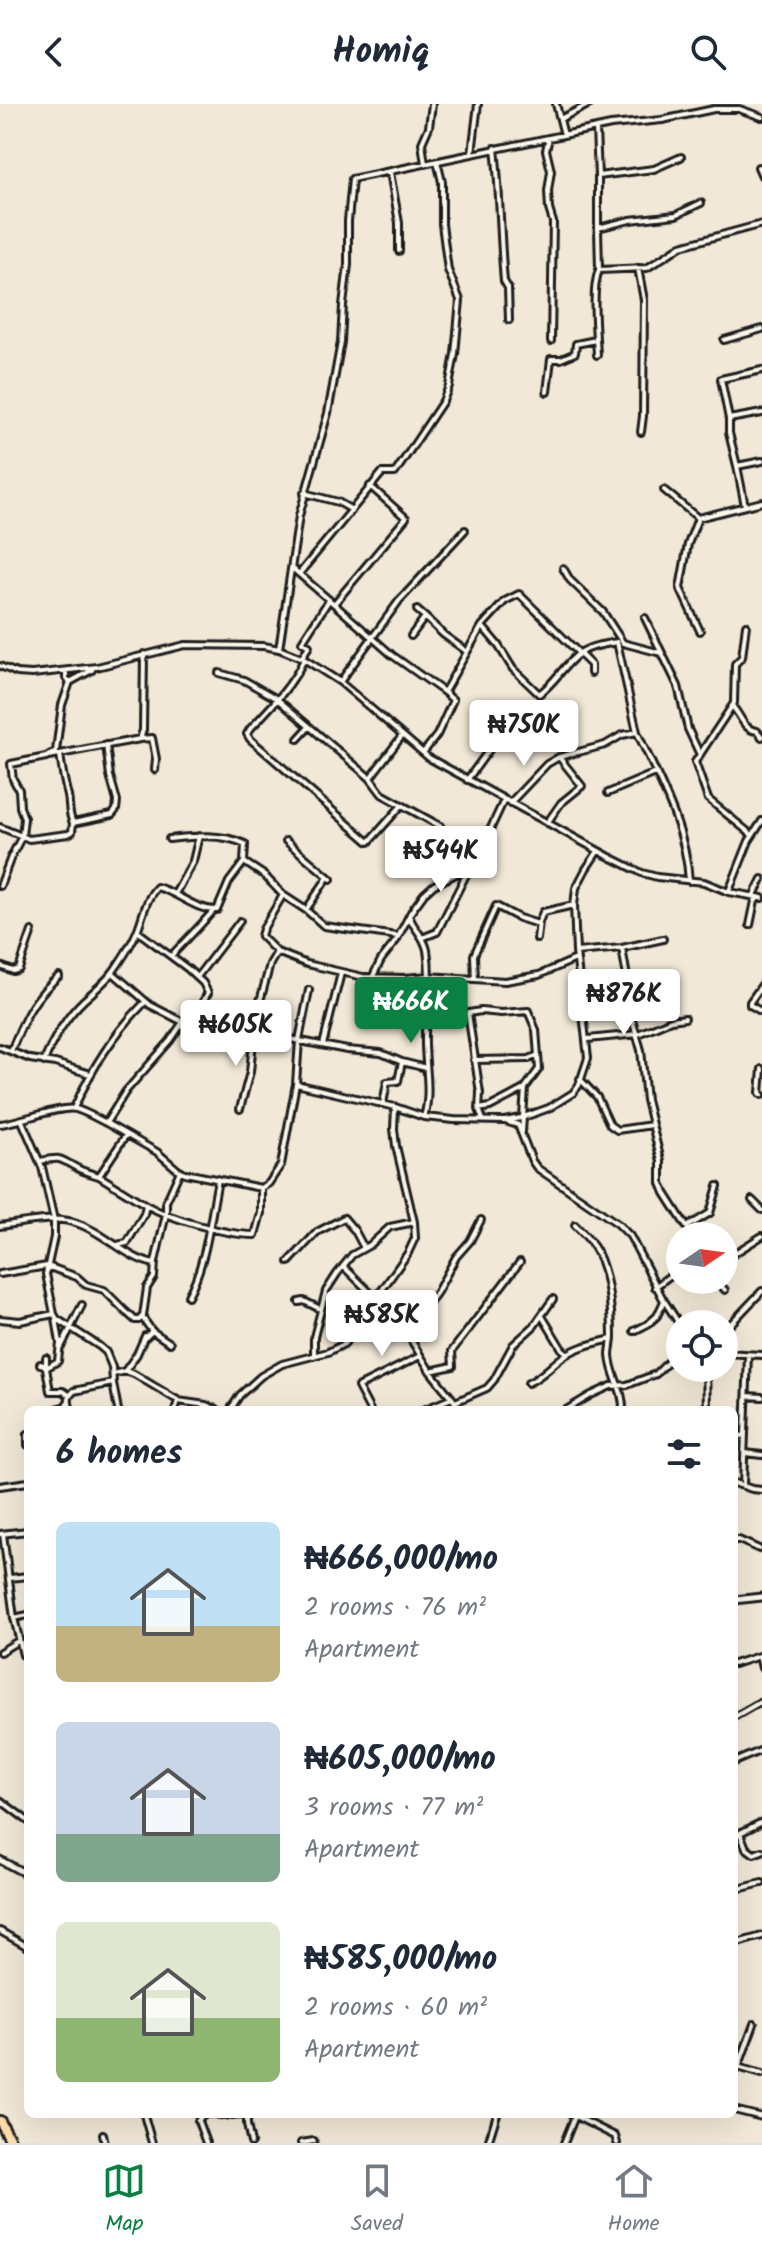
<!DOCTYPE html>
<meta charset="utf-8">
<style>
:root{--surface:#fff;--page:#f2f2f3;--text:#1f2937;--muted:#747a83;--line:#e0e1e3;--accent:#0b8043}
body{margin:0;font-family:Kalam,sans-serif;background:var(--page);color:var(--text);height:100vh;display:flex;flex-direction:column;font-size:30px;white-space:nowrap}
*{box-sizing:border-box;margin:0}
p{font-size:26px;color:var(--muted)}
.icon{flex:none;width:44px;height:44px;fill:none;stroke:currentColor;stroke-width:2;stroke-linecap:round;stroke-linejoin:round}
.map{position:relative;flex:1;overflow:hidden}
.details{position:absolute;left:24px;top:1302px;width:714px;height:712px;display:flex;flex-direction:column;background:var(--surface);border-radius:12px;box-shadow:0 8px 32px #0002}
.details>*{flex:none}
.needle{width:52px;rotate:77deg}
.buttons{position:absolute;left:666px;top:1118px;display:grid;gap:16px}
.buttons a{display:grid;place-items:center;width:72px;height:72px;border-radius:50%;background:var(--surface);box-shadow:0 8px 32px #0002;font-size:40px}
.price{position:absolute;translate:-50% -68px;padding:0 18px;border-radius:8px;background:#fff;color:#222;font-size:26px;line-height:52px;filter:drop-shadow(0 2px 4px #0008)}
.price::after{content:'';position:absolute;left:50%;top:48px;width:24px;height:18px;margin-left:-12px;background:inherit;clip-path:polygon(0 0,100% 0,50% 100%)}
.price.on{background:var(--accent);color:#fff}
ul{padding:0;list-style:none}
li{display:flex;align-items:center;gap:24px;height:200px;padding:0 32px}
li span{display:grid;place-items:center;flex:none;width:224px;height:160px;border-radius:12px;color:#555}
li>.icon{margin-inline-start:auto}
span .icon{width:96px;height:96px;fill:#fffc;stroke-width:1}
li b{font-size:34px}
h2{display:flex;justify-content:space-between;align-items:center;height:96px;padding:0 32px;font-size:34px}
header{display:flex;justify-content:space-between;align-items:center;height:104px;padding:0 32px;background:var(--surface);font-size:36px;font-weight:800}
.tab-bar{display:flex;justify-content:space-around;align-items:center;height:112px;border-top:2px solid var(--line);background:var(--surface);font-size:22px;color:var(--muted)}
.tab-bar a{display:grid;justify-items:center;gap:4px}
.tab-bar .on{color:var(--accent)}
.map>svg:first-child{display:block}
</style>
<header><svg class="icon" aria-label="back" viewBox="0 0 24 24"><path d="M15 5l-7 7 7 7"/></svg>Homiq<svg class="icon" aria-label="search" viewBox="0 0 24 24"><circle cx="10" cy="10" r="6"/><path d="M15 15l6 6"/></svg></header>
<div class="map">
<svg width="762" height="2039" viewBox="0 0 762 2039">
<rect width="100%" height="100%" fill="#f2e8d7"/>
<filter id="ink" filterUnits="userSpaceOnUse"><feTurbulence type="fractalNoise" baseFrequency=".0125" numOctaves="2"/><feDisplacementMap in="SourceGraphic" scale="16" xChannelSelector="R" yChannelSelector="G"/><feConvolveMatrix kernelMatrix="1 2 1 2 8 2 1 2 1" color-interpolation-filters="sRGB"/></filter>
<g filter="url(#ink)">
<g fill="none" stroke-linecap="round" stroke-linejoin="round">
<defs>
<path id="minor" d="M556 0 564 31
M560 15 590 0
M596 25 598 72 654 65 681 53
M549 34 546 46 551 67 548 87 549 105 553 118 551 237
M495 44C500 89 500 132 504 177L508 184 509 216
M472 49 478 0
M425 60 422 39 429 23 432 0
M758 63 762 72
M390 68 399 119V147
M598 72V124L630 116 676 111 701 99
M598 124 599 166 647 164 681 142 762 120
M638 164 644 196 643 312 641 328
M724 236 762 225
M597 251C596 229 591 185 599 166
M762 266 721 275 729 315 762 309
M547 288 551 255H561L575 249 576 240 596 236
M729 315V329L737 362
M370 382 406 414 334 500 392 551 444 588
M664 386 698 414
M304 389 338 398 352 406
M745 402 737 362 762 357
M698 414 688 440 680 484 700 527
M698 414 762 398
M292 464 334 500
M563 464 570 476 603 508 623 539
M299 470 382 369H395L443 297 449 282 455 250 460 196 448 166 442 120V78L437 57
M417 506 425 513
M645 514 678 582 688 625 700 651
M746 521 742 553 735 560 734 599 695 658 708 695 752 731
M482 522 505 497 519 490 591 561V569
M411 532 425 513 444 531 466 547
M623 539 661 549
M279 545 299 412 328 309 341 238 343 201 348 161V117L352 75 611 21 662 16 714 5H739L762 13
M302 553 309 542 302 538 329 496
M304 555C293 581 270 604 250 625L247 630 250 635 369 738 402 701
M0 562 17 569 32 570 97 563 185 541 264 542 279 545 304 555 340 578 429 654 608 752 642 769 657 773 704 778 729 788 762 794
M219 569 244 576 277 595 370 674 382 690 440 722
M70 578 92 566
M340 578 399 497 465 426
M732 602C741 611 743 626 757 627L762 633
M140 635 152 634 156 655 155 666
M298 635 309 623
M423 649 437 631 453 596 444 588 482 522 498 541 513 565 539 590C555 579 565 559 580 549 590 542 605 540 617 538L637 628
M60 650C62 665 64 678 68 692 70 702 68 709 73 719
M49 652 140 635 143 626 144 550
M370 674 402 632
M467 676 500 631
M608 689 655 669
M510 699 547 660 559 653 605 641 622 631 637 628C659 676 686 723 689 777
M547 719 561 699 582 682 559 653
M0 723 29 735 68 730 72 728 73 719 112 711 116 706 117 697 110 672 106 641
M169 735C195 732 221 729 245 740L244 758
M286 737 331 775
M0 782 11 753 22 732 24 714 20 703 19 686 13 675 11 660 46 653 56 647 62 601 70 578 66 574V567
M729 787 749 737 762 717
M175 790 193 757 199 732
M283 791 263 825 261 832 277 848 307 860 363 873 405 874 428 872 505 877 539 871 576 855
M754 791 762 775
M306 806 328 773
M410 814C414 825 424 832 427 846 432 874 425 904 425 932 424 959 432 987 424 1013
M750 821 755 797 759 793
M137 827 188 865 203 879 208 889 191 918
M422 834 437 828 470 763
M537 835 539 818 543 808 574 801
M622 844 628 879 627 898 641 946 646 996 661 1057V1079L665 1089 688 1125 690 1132
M576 848 622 844 663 835
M173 850C187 835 200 822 214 806
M0 862 13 867 19 865 32 827
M113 869 150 901 183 918 218 925 254 928 347 946 381 949 402 958 426 964
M373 872 381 856 396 837 411 808 424 790 434 781 464 766 476 756 504 696
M197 873 240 817
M475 875 474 851 496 802 519 814 538 820
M762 881 750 898V901L762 908
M468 909 480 989 479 1005 483 1016
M384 912 425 920
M426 916 481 907 501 909 528 907 536 926 539 965 525 984 522 1028
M260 929 259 901 270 860 277 848
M588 935 638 930 671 916 685 914
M323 941 341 869
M0 943 30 955 55 959 90 970
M11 947C24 915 32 895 59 872
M474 956 529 955 538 951
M44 958C52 936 67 912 84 896 95 886 107 877 115 865 124 852 134 837 139 822 144 808 147 793 157 783 179 789 194 806 217 806L229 778 244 758 264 771 283 791 306 806 324 822 397 832
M762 965 760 989 762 991
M580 975 597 993 610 1021 617 1026 652 1021
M296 980 395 1003 424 1013 454 1016 505 1017 521 1014 549 1004 573 989 579 981 588 954 576 848 574 801 576 784 586 765 598 747
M383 1000 387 978 398 977 402 958
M74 1004C93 962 113 931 145 898
M240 1005 250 968 254 928
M479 1005 490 1003 524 985
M22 1017 42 1063 54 1116V1133L46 1170 54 1210 57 1215 99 1242 106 1248 112 1263 113 1279 118 1306
M505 1017 518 1021 532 1057 537 1064 618 1120 630 1132 663 1195 680 1221
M106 1019 157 1048 178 1066 185 1069 261 1084V1109L255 1131C226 1131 171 1115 146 1101
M0 1020C20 1018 61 1001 76 1005 86 1008 96 1014 106 1019L126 987 170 937 183 918
M40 1057C65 1052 58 1055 79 1065 85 1068 92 1070 99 1072
M261 1084 269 1079 281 1061 296 980 299 936 309 886
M752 1096 762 1106
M575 1121C581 1127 587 1133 592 1140 608 1161 612 1207 612 1232 612 1239 610 1245 610 1251 611 1272 624 1286 623 1306
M0 1122C24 1119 53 1111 76 1119 105 1128 126 1155 155 1160
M687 1123 710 1109 718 1082
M117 1141 127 1139 144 1110 146 1101 99 1072 126 1031
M724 1156 762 1132
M289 1158 317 1128 344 1114 355 1127 364 1144
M343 1162 400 1218 430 1267 455 1298 458 1306
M0 1170 47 1162 77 1173 86 1181 104 1186 125 1207 135 1216H139L143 1212 147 1184 154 1173 155 1158 166 1110V1098L180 1067
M716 1176 725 1186
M655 1183 680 1164
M188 1192C207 1157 210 1115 218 1076
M299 1198 304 1197 320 1205
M542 1212 562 1245 567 1249
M142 1213 152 1227
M56 1214 60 1239 58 1257 46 1264 50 1287H63L69 1291
M0 1215 20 1217 54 1210
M634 1227 648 1220 657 1212 664 1197
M724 1227 762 1187
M408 1230 437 1188 456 1153 470 1137 481 1116
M146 1233 152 1227 170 1239
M61 1243 82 1201
M724 1249 762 1251
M314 1252V1233L326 1187 337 1170 352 1151 370 1141 390 1123 414 1118
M40 1260 44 1261 46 1264V1254
M706 1264 707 1306
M125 1267 137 1250 145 1232
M430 1267 453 1262 452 1247 520 1158
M113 1270 125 1267 134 1270 179 1297
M528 1279C542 1273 551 1261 564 1252 579 1242 595 1239 612 1235
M748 1292 762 1293
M455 1298 487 1284 494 1276 513 1241 534 1222 553 1195
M52 1306 66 1302 67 1299
M71 1306C68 1297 67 1294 74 1287L113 1279
M175 1306 178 1297 206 1301 218 1306
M230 1306 240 1291 261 1272 282 1260 328 1248 344 1240 408 1149 415 1134 414 1118 396 1042 394 1025 395 1003
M370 1306 358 1283 420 1252
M423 1306 452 1294
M566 1306 591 1291 611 1282 627 1281 656 1270 680 1246
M28 1330V1341
M734 1331 745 1332
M745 1349 762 1351
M734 1379 752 1385 762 1386
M743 1381 748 1251
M0 1382 28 1378
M0 1430 28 1427
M3 1430 14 1514 23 1551
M734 1436H739L759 1445
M10 1474 28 1472
M14 1514 28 1511
M0 1548 18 1537
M759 1552 762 1564
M734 1560 762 1551
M734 1613 762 1597
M734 1658 762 1646
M0 1696 28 1717
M740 1729 746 1744 754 1750 762 1747
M734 1732 762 1718
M734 1786 762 1779
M0 1827 28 1843
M734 1840 762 1832
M734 1962 762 1970
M738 1964 754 1920
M734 2006 762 2013
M215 2010 226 2012 247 2011
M247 2010V2021L251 2039
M286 2010H294
M571 2010 615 2032 617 2039
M144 2011 152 2039
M103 2030 105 2039
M206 2039 198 2017 203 2010H215
M301 2039 314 2037
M488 2039 497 2010
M564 2039 575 2012"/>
<path id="tertiary" d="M734 1496 762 1493
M0 1756 28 1771"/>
<path id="trunk" d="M0 2017 12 2039"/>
</defs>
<use href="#minor" stroke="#1c1c1c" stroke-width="10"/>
<use href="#tertiary" stroke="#1c1c1c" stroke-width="11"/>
<use href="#trunk" stroke="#1c1c1c" stroke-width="14"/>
<use href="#minor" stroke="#fbf7ec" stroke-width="4"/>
<use href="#tertiary" stroke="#fbf7ec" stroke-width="5"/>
<use href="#trunk" stroke="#fddcac" stroke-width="8"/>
</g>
</g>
</svg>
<div class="buttons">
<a><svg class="needle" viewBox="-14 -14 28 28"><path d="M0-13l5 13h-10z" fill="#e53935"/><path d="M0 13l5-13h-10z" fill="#747a83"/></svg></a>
<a><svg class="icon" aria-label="locate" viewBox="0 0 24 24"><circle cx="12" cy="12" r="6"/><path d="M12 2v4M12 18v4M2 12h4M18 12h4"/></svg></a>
</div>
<b class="price" style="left:524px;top:664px">₦750K</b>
<b class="price" style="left:441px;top:790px">₦544K</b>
<b class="price" style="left:624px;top:933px">₦876K</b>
<b class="price on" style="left:411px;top:941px">₦666K</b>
<b class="price" style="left:236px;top:964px">₦605K</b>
<b class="price" style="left:382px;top:1254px">₦585K</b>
<section class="details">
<h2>6 homes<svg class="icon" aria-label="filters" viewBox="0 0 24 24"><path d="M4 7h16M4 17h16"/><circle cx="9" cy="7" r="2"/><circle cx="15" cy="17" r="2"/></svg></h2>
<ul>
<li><span style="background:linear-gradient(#bfe0f5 65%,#c2b280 0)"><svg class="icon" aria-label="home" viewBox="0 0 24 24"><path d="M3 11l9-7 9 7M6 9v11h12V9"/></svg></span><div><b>₦666,000/mo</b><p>2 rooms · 76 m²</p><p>Apartment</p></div></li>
<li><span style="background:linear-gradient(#c9d6e8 70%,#7fa58c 0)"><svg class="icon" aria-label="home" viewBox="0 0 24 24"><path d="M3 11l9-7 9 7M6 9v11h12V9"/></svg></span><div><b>₦605,000/mo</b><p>3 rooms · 77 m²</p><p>Apartment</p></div></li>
<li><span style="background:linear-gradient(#dfe7d0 60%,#8fb573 0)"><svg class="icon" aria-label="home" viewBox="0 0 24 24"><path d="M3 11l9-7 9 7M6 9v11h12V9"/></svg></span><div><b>₦585,000/mo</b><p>2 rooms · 60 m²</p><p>Apartment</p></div></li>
</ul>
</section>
</div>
<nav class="tab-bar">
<a class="on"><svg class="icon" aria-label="map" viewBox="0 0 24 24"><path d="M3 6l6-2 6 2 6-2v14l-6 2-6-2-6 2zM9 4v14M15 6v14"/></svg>Map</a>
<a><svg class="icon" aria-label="saved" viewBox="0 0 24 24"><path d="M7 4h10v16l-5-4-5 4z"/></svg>Saved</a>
<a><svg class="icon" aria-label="home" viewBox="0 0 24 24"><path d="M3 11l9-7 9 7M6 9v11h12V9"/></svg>Home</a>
</nav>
